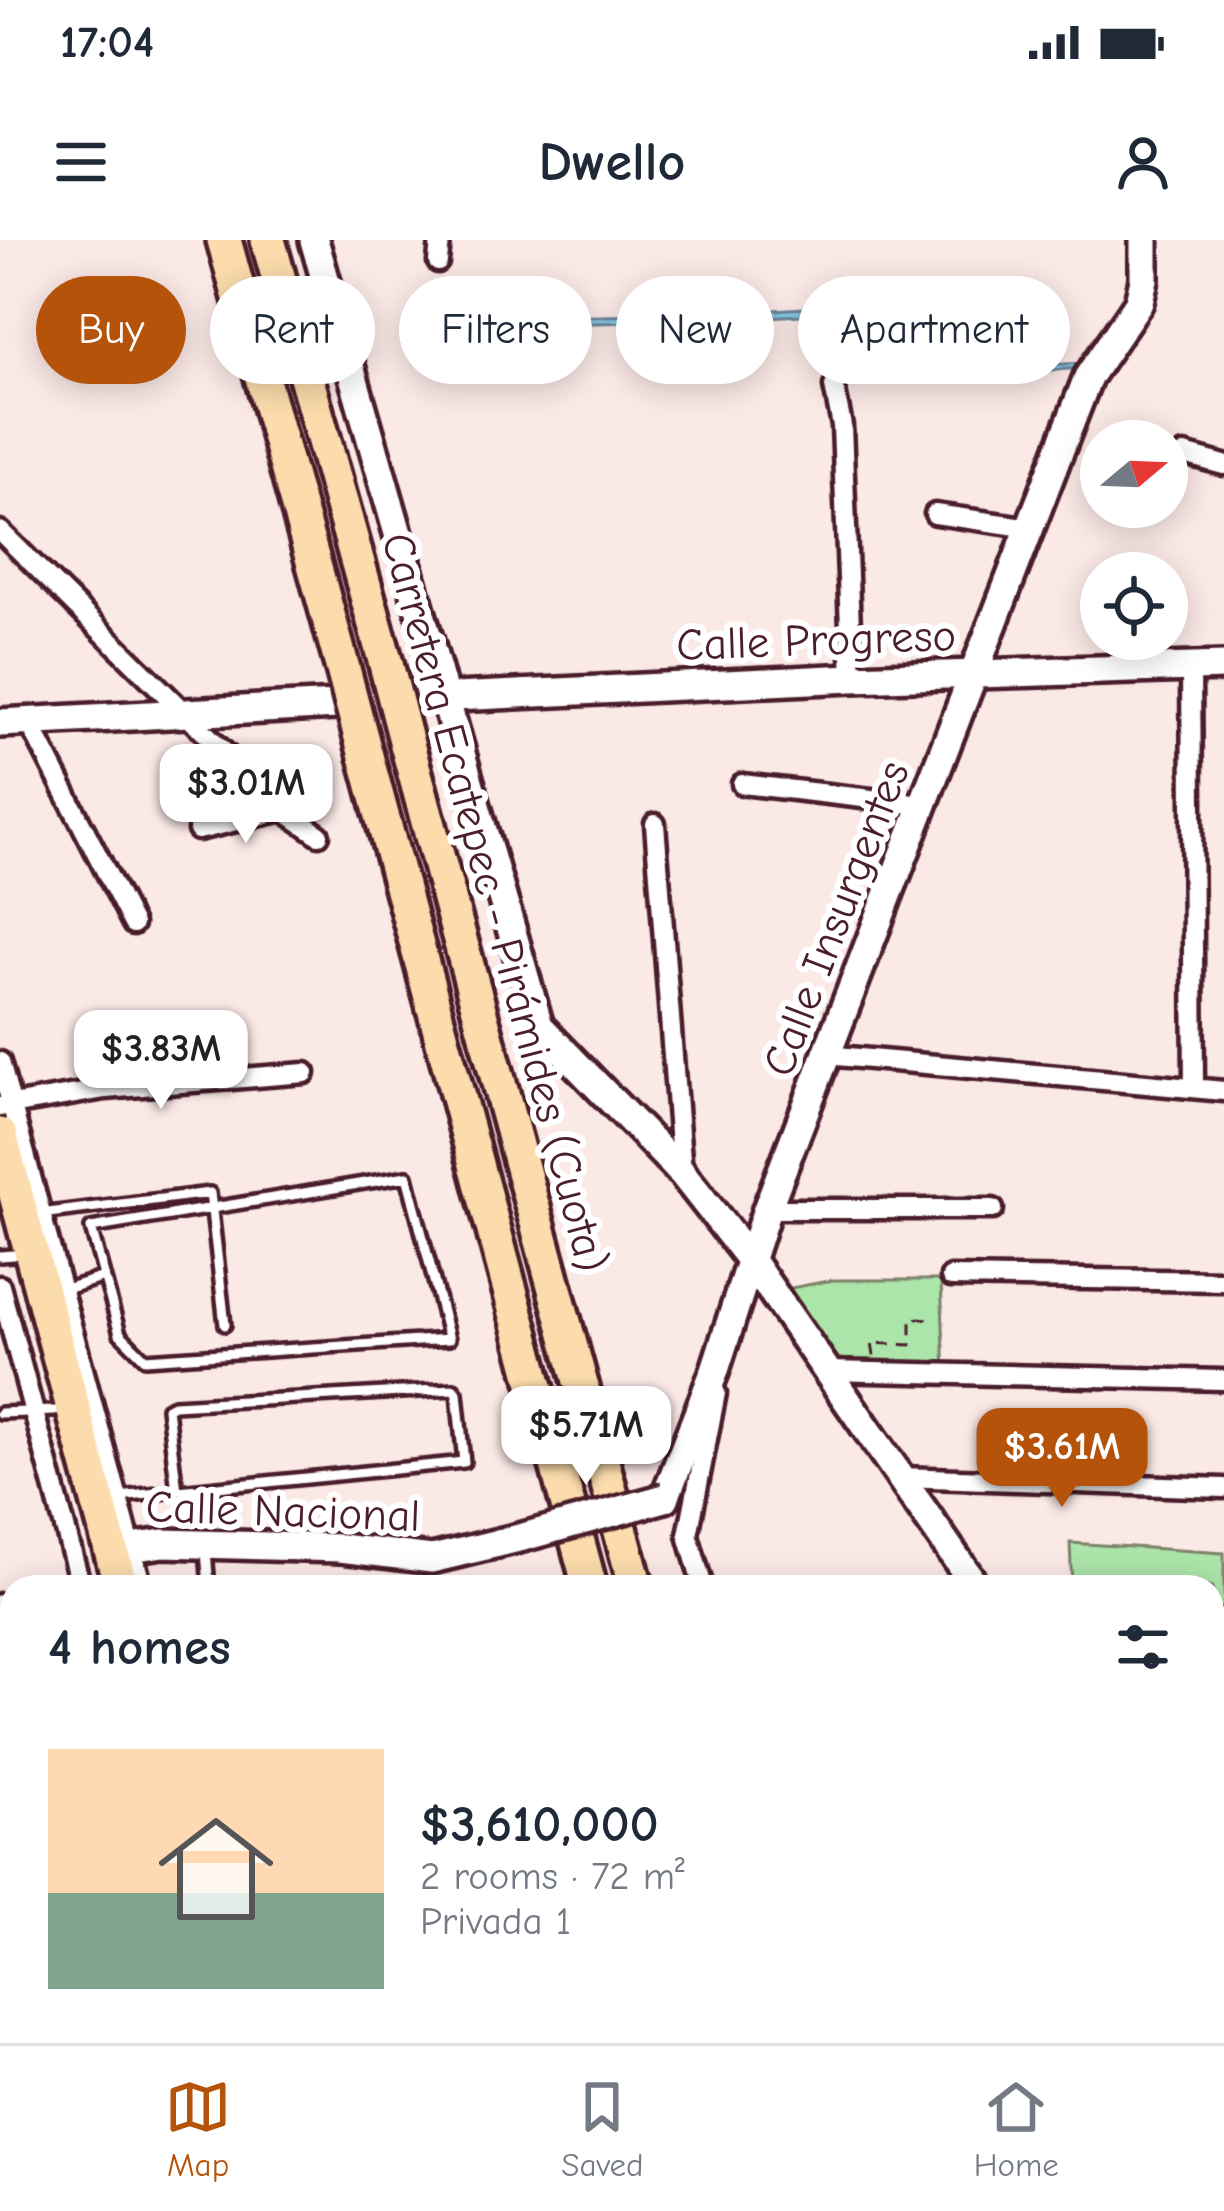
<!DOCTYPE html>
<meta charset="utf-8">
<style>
:root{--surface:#fff;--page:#f6f6f7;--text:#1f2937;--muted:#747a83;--line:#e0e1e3;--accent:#b45309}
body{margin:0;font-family:"Comic Neue",sans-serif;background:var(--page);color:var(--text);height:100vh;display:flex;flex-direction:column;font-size:45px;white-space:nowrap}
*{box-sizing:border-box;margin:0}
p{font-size:39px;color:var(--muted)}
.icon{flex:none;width:66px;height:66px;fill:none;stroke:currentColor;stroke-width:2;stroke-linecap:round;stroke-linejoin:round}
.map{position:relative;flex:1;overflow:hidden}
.sheet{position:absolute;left:0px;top:1335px;width:1224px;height:468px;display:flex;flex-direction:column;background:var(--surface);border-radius:36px 36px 0 0;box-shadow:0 6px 30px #0003}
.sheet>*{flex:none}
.top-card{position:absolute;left:36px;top:36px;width:1152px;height:108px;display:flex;gap:24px}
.needle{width:78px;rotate:71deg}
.tools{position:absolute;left:1080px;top:180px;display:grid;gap:24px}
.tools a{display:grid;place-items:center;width:108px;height:108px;border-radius:50%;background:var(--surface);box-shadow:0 6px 30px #0003;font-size:60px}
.price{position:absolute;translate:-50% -102px;padding:0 27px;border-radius:24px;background:#fff;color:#222;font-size:39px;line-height:78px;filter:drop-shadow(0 3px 6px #0008)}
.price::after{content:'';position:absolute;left:50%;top:72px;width:36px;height:27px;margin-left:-18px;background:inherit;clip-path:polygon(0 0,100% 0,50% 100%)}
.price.active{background:var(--accent);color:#fff}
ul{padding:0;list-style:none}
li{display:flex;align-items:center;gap:36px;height:300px;padding:0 48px}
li+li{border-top:3px solid var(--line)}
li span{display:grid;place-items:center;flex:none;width:336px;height:240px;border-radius:0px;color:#555}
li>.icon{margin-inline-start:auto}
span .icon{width:144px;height:144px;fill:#fffc;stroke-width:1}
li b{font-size:51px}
h2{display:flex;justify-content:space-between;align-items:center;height:144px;padding:0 48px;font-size:51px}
.chip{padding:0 42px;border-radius:54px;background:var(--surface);box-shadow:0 6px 30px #0003;font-size:42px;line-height:108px}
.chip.active{background:var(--accent);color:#fff}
.status{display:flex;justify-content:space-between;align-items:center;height:84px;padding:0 60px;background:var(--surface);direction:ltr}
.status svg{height:33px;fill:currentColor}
header{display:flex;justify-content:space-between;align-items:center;height:156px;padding:0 48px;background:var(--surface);font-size:54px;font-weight:600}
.tabs{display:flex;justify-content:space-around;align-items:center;height:168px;border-top:3px solid var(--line);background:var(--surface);font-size:33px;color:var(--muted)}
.tabs a{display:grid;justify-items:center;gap:6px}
.tabs .active{color:var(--accent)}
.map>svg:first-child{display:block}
</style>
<div class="status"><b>17:04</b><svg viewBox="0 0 49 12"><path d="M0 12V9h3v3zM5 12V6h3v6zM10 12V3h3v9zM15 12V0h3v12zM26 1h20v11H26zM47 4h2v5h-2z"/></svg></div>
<header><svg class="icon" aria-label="menu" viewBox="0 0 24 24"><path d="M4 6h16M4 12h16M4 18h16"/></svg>Dwello<svg class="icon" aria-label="person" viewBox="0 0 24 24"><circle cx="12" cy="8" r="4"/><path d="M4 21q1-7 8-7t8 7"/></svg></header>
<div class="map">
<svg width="1224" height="1803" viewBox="0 0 1224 1803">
<rect width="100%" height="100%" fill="#fbe9e6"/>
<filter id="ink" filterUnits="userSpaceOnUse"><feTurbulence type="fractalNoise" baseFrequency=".00833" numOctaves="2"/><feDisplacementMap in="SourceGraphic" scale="24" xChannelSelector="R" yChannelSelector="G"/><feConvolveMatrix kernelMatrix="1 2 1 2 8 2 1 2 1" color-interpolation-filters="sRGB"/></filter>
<g filter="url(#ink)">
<path fill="#ace5a9" stroke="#7b826a" stroke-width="3" d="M833 1040H941L945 1132 826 1128 775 1051Z
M1070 1303 1224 1313V1500L1212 1502V1347H1072Z"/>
<path fill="#83c7e4" stroke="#6c849a" stroke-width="3" d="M898 62 901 132 1084 123 1085 128 891 140 889 70 697 81 440 86 441 79 710 74Z"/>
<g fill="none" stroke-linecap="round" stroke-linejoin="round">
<defs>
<path id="lane" d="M407 936 449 1099 145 1119 120 1094 91 988Z
M40 974 210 953 225 1085
M0 1016 13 1015
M62 1050 104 1037
M0 1173 55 1171
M119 1257 464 1222 457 1153 454 1149 174 1165 167 1168 177 1251
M206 1311 209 1347
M0 1511 12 1512
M0 1558H12
M0 1593 12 1594
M0 1673H12
M0 1722H12
M0 1744H12
M350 1791 413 1803
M552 1791 605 1803
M316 1803 317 1791
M628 1803 630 1791"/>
<path id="street" d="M438 22 440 0
M834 146 842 186 852 438
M1184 214 1224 225
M935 274 1031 288
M0 291 283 570 319 595
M1191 427 1194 848
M29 482 133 684
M742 544 923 565
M655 584 682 932
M198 590 283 570
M826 815 1224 851
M0 822 142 1347
M0 867 105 849 305 833
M767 969H993
M951 1037 1224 1041
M0 1046 81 1347
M827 1131 1224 1140
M901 1237 1224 1248
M703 1347 688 1295 716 1153
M0 1364H12
M195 1791 198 1803
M262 1791 266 1803
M878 1791 899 1794 949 1791
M1183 1791V1803
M1061 1803V1791"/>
<path id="secondary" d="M314 0 539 786 682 933 751 1021 976 1347
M412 459 852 438 1224 426
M0 483 337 465
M665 1258 715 1130 767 969 1088 137 1139 62 1144 39V0
M112 1311 163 1303 340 1308 432 1319 523 1297
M1212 1558 1224 1568"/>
<path id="highway" d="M224 0 343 429
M268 0 386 424
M408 508 636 1347
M366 516 590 1347
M0 895 121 1347
M216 1791 219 1803
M240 1791 243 1803
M712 1791 715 1803
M758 1791 761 1803"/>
</defs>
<use href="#lane" stroke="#4a1f2b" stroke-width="18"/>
<use href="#street" stroke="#4a1f2b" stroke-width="27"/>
<use href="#secondary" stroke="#4a1f2b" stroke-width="36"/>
<use href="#highway" stroke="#4a1f2b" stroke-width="42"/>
<path stroke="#4a1f2b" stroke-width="3" stroke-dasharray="12 9" stroke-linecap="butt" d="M874 1116 872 1103 911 1105V1078L932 1079
M1212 1408 1224 1407
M1217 1408 1214 1368H1224
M1212 1432 1224 1418
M1212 1483 1224 1439"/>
<use href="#lane" stroke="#fff" stroke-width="9"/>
<use href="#street" stroke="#fff" stroke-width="18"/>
<use href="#secondary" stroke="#fff" stroke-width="27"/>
<use href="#highway" stroke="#fcdcac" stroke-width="33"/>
<defs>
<path id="secondary-bridge" d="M523 1297 665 1258"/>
<path id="highway-bridge" d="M386 424 408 508
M343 429 366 516"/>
</defs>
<use href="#secondary-bridge" stroke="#4a1f2b" stroke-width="36" stroke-linecap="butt"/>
<use href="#highway-bridge" stroke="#4a1f2b" stroke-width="42" stroke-linecap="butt"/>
<use href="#secondary-bridge" stroke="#fff" stroke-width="27"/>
<use href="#highway-bridge" stroke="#fcdcac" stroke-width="33"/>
</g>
</g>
<g text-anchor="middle" stroke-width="12" stroke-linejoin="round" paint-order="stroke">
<g font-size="45" fill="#4a1f2b" stroke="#fff">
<text transform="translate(816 399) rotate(-2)" y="16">Calle Progreso</text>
<text transform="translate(496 662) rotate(75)" y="16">Carretera Ecatepec - Pirámides (Cuota)</text>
<text transform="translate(835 678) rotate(-69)" y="16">Calle Insurgentes</text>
<text transform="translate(283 1270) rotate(2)" y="16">Calle Nacional</text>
</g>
</g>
</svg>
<div class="tools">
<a><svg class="needle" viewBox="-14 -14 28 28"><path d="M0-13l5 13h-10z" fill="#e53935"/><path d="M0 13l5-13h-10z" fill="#747a83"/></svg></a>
<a><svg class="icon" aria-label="locate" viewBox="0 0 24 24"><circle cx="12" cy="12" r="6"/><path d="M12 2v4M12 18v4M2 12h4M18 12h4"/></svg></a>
</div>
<b class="price" style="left:246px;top:606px">$3.01M</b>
<b class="price" style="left:161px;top:872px">$3.83M</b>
<b class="price" style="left:586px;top:1248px">$5.71M</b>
<b class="price active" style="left:1062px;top:1270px">$3.61M</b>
<div class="top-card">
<a class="chip active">Buy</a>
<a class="chip">Rent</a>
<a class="chip">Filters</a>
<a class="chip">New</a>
<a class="chip">Apartment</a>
</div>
<section class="sheet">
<h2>4 homes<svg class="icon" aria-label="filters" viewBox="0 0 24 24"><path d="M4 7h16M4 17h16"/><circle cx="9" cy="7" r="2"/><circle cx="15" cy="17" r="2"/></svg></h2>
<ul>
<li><span style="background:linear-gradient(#ffd9b3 60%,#7fa58c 0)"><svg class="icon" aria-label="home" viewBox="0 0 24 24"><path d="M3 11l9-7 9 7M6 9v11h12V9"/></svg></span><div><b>$3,610,000</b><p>2 rooms · 72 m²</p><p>Privada 1</p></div></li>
</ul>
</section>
</div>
<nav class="tabs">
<a class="active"><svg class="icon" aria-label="map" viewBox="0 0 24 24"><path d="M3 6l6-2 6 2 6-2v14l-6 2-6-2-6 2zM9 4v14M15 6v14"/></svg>Map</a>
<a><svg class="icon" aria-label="saved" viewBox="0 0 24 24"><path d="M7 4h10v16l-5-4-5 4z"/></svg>Saved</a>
<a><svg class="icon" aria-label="home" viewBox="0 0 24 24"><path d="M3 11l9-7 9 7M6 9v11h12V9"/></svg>Home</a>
</nav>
